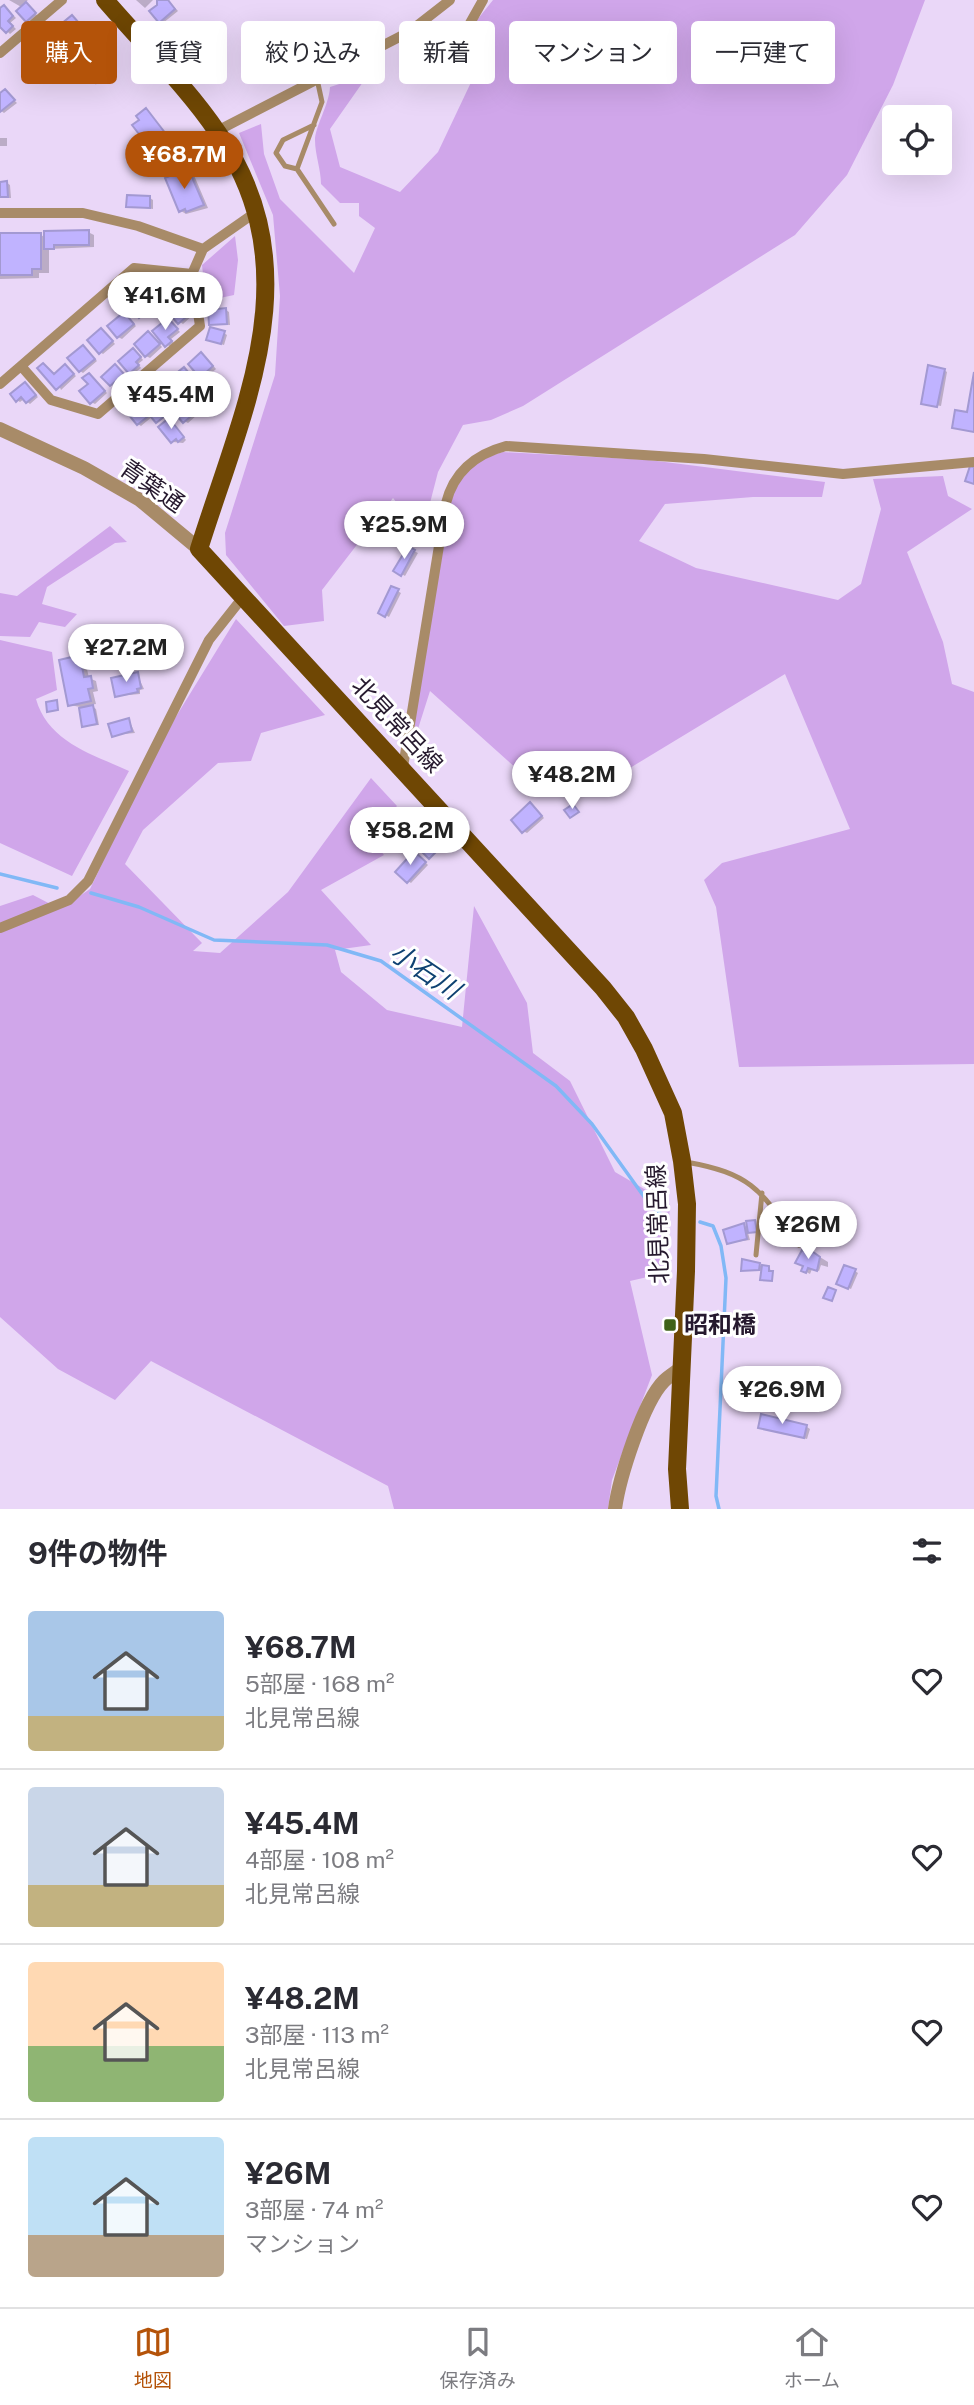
<!DOCTYPE html>
<html lang="ja">
<meta charset="utf-8">
<style>
:root{--surface:#fff;--page:#f2f2f3;--text:#2b2b33;--muted:#7c7c81;--line:#e1e1e2;--accent:#b45309}
body{margin:0;font-family:"Public Sans","Noto Sans JP",sans-serif;background:var(--page);color:var(--text);height:100vh;display:flex;flex-direction:column;font-size:26px;white-space:nowrap}
*{box-sizing:border-box;margin:0}
p{font-size:23px;color:var(--muted)}
.icon{flex:none;width:38px;height:38px;fill:none;stroke:currentColor;stroke-width:2;stroke-linecap:round;stroke-linejoin:round}
.map{position:relative;height:1509px;overflow:hidden}
.drawer{display:flex;flex-direction:column;background:var(--surface);flex:1}
.drawer>*{flex:none}
.banner{position:absolute;left:21px;top:21px;width:933px;height:63px;display:flex;gap:14px}
.controls{position:absolute;left:882px;top:105px;display:grid;gap:14px}
.controls a{display:grid;place-items:center;width:70px;height:70px;border-radius:7px;background:var(--surface);box-shadow:0 7px 28px #0002;font-size:35px}
.price{position:absolute;translate:-50% -60px;padding:0 16px;border-radius:24px;background:#fff;color:#222;font-size:23px;line-height:46px;filter:drop-shadow(0 2px 4px #0008)}
.price::after{content:'';position:absolute;left:50%;top:42px;width:21px;height:16px;margin-left:-10px;background:inherit;clip-path:polygon(0 0,100% 0,50% 100%)}
.price.current{background:var(--accent);color:#fff}
ul{padding:0;list-style:none}
li{display:flex;align-items:center;gap:21px;height:175px;padding:0 28px}
li+li{border-top:2px solid var(--line)}
li span{display:grid;place-items:center;flex:none;width:196px;height:140px;border-radius:7px;color:#555}
li>.icon{margin-inline-start:auto}
span .icon{width:84px;height:84px;fill:#fffc;stroke-width:1}
li b{font-size:30px}
h2{display:flex;justify-content:space-between;align-items:center;height:84px;padding:0 28px;font-size:30px}
.pill{padding:0 24px;border-radius:7px;background:var(--surface);box-shadow:0 7px 28px #0002;font-size:24px;line-height:63px}
.pill.current{background:var(--accent);color:#fff}
.dock{display:flex;justify-content:space-around;align-items:center;height:98px;border-top:2px solid var(--line);background:var(--surface);font-size:19px;color:var(--muted)}
.dock a{display:grid;justify-items:center;gap:4px}
.dock .current{color:var(--accent)}
.map>svg:first-child{display:block}
</style>
<div class="map">
<svg width="974" height="1509" viewBox="0 0 974 1509">
<rect width="100%" height="100%" fill="#ead7f8"/>
<path fill="#d0a6ea" d="M493 0H925L893 85 847 175 795 235 523 406 491 420 463 425 438 472 422 534 393 498 322 590 324 621 284 626 226 555 225 533 275 375 280 296 273 215 239 133 261 124 264 154 280 199 354 273 375 228 359 216V203H340L321 184C321 169 315 155 315 140 315 127 329 105 330 87L358 78 363 82 330 129 340 167 400 192 438 152 474 76 458 44Z
M235 236 238 260 234 295 206 301 202 265Z
M503 452 649 460 825 482 822 497H753L665 504 639 541 696 568 838 600 861 584 881 509 873 479 943 476 948 496 972 509 907 552 943 642 952 684 974 692V1064L739 1067 716 907 704 880 722 863 850 829 785 674 587 794 556 790 527 778 430 691 417 732 413 721 454 486 474 461Z
M110 526 127 542 115 543 47 587 42 604 77 614 65 627 39 622 30 637 0 636V593L17 596Z
M236 619 325 715 261 733 251 761 218 763 143 830 125 864 202 943 193 951 220 953 288 892 371 778 397 806 369 836 384 855 321 890 371 945 335 950 341 972 387 1010 462 1027 474 906 527 1003 533 1053 570 1081 615 1172 670 1204 665 1273 630 1281 652 1375 612 1480 608 1509H394L388 1486 151 1361 115 1400 58 1369 0 1317V906L33 895 60 909 90 889 161 741Z
M0 640 52 652 57 690 36 699C48 742 92 754 129 771L72 876 0 843Z"/>
<path fill="#0003" d="M9 0H28L24 3 38 16 30 22 23 8Z
M136 0H153L145 8Z
M161 0H168L178 11 163 23 152 11Z
M7 9 16 18 10 23 16 29 10 34 0 24V11Z
M72 17 97 43 75 61 50 35Z
M104 58 116 72 101 84 88 70Z
M5 91 17 103 4 113 0 110V95Z
M146 110 168 136 153 148 150 146Z
M0 138H7V146H0Z
M176 146 185 160 173 166 169 164Z
M188 170 193 173 208 208 186 214 181 211Z
M7 183 10 185 11 198H0V184Z
M150 198 153 200V209L128 206Z
M88 232 94 235V247L49 249V273H39V278L0 279V235H41L46 238Z
M168 286 174 293 160 305 149 293 156 287Z
M143 297 155 308 143 318 140 316Z
M181 301 194 314 183 324 180 322Z
M226 310 229 312 230 325 211 324Z
M124 314 136 326 122 339 118 337Z
M171 322 180 332 171 339 174 343 170 347 154 331Z
M105 332 115 344 103 354 100 352Z
M224 333 227 335 224 345 211 341Z
M152 335 162 347 150 358 146 356Z
M86 349 97 361 83 373 80 371Z
M137 352 143 360 138 364 141 368 133 374 130 373Z
M205 356 216 369 205 379 201 377Z
M65 366 76 376 61 390 55 376Z
M115 366 126 376 114 387 111 385Z
M184 369 196 381 181 393 169 381Z
M944 370 947 372 941 406 924 403Z
M89 375 107 393 95 404 91 402Z
M25 384 38 397 30 404 24 399 20 402 17 400Z
M192 395 205 408 188 423 184 421Z
M150 403 164 417 158 422 153 416 141 426 138 424Z
M172 422 186 440 183 443 173 442Z
M408 548 418 553 405 576 395 570Z
M392 588 401 593 389 617 380 612Z
M80 657 85 660 89 678 96 681 98 691 93 692 96 704 90 705 96 709 99 725 84 726 80 707 70 705Z
M137 674 144 689 140 690V694L117 696Z
M129 720 135 733 113 735Z
M533 806 544 818 527 833 523 831Z
M418 855 428 865 411 883 408 881Z
M755 1222 757 1232 748 1233 750 1240 728 1243 743 1225 749 1228Z
M815 1238 825 1241 824 1244 805 1239Z
M810 1251 828 1262V1267L821 1265 819 1271 812 1269 810 1274 803 1270Z
M759 1265 770 1268 772 1281 763 1280V1271L743 1270Z
M855 1271 858 1273 851 1289 841 1285Z
M807 1427 810 1429 807 1439 763 1429Z"/>
<g fill="none" stroke-linecap="round" stroke-linejoin="round">
<path stroke="#81b8f6" stroke-width="3.5" d="M0 874 57 888
M91 893 139 907 214 940 327 945 381 961 556 1086 592 1124 650 1205 665 1217
M700 1222 713 1226 721 1246 726 1278 716 1496 719 1509"/>
</g>
<path fill="#c0b3ff" stroke="#a399d2" stroke-width="2" d="M157 0H168L175 9 159 23 149 11 157 5Z
M26 2 36 13 26 22 16 11Z
M4 5 13 16 8 21 13 26 6 33 0 27V8Z
M72 15 93 39 68 59 48 35Z
M103 56 114 70 96 83 86 70Z
M5 89 15 100 0 112V93Z
M146 108 166 134 149 147 132 125 139 120 136 116Z
M176 144 183 158 168 165 161 151Z
M188 168 204 205 186 212 185 209 179 212 165 178Z
M7 181 8 197H0V182Z
M127 195 150 196V208L126 207Z
M89 230V245H54V249H44V231Z
M0 233H41V269H32V275H0Z
M165 282 172 290 156 304 146 293Z
M143 295 152 306 139 318 129 307Z
M180 299 192 312 178 324 167 311Z
M226 308 227 324 209 325 208 310Z
M124 312 134 324 117 338 107 326Z
M168 318 178 329 168 337 172 341 165 347 152 331Z
M210 327 225 331 221 344 206 340Z
M101 328 113 341 99 354 87 340Z
M148 331 160 344 145 357 134 344Z
M83 345 95 359 79 372 67 358Z
M133 348 141 357 136 362 139 365 129 374 118 361Z
M201 352 213 366 200 378 188 364Z
M43 363 54 374 65 364 74 374 56 390 37 368Z
M115 364 124 374 110 386 101 377Z
M928 365 945 369 937 407 921 404Z
M184 367 193 378 176 392 167 381Z
M974 372V432L952 428 955 410 967 412Z
M89 373 105 391 90 404 79 391 88 384 82 378Z
M25 382 36 395 26 403 21 397 16 402 10 394Z
M192 393 203 406 183 423 172 410Z
M147 399 156 410 137 425 128 414Z
M159 410 165 416 156 423 151 417Z
M169 418 184 437 178 442 176 439 171 443 158 427Z
M970 466 974 467V484L965 481Z
M408 546 415 550 401 576 393 571Z
M391 586 399 589 385 617 378 613Z
M80 655 84 677 91 676 93 688 88 689 91 701 68 706 59 660Z
M138 672 141 688 137 689 138 692 115 697 111 678Z
M57 700 58 710 47 712 46 702Z
M93 705 97 724 82 727 79 708Z
M129 718 132 731 112 737 108 724Z
M530 802 542 816 522 833 511 820Z
M573 804 579 812 570 818 564 810Z
M428 845 435 853 429 859 422 852Z
M414 851 426 862 407 883 395 872Z
M755 1220 757 1232 748 1233 746 1221Z
M744 1223 747 1239 727 1244 723 1230Z
M804 1233 816 1236 814 1243 802 1240Z
M809 1249 820 1257 817 1271 808 1268 806 1273 801 1271 803 1266 795 1263 802 1250 808 1252Z
M742 1259 760 1263 759 1270 741 1271Z
M762 1265 769 1266V1271H773L772 1281 760 1280Z
M844 1265 856 1269 848 1289 836 1284Z
M828 1287 836 1290 832 1301 823 1298Z
M761 1414 807 1425 804 1438 758 1428Z"/>
<g fill="none" stroke-linecap="round" stroke-linejoin="round">
<path stroke="#a88b68" stroke-width="5" d="M317 79 322 102 297 169 334 224
M297 169 285 166 276 153 283 140 314 125
M686 1162C754 1174 762 1192 799 1245
M756 1255 762 1193"/>
<path stroke="#a88b68" stroke-width="10" d="M470 39 469 25 483 0
M0 53 62 0
M217 131 409 32 450 0
M0 213H83L138 226 203 249 256 212
M21 366 51 400 98 414 200 326 192 274 203 249
M0 384 134 268 192 274
M403 767 446 503C454 471 476 454 506 446L704 459 843 474 974 462
M0 928 69 900 88 881 209 640 243 597"/>
<path stroke="#a88b68" stroke-width="14" d="M0 429 84 468 140 500 199 549
M615 1509C619 1479 643 1402 664 1381 669 1376 676 1372 681 1368"/>
<path stroke="#6f4704" stroke-width="18" d="M105 0C141 42 188 88 218 133 313 271 243 408 199 549L603 988 626 1017 644 1049 673 1113 682 1161 687 1204 686 1271 677 1469 680 1509"/>
</g>
<rect fill="#3f6219" stroke="#fff" stroke-width="2.5" x="663" y="1318" width="14" height="14" rx="3.5"/>
<g text-anchor="middle" stroke-width="6" stroke-linejoin="round" paint-order="stroke">
<g font-size="24" fill="#26192e" stroke="#fff">
<text transform="translate(152 486) rotate(35)" y="8">青葉通</text>
<text transform="translate(397 725) rotate(47)" y="8">北見常呂線</text>
<text transform="translate(658 1224) rotate(-92)" y="8">北見常呂線</text>
</g>
<g font-size="24" font-weight="bold" fill="#26192e" stroke="#fff" text-anchor="start">
<text x="684" y="1333">昭和橋</text>
</g>
<g font-size="26" font-style="italic" fill="#0f4172" stroke="#fff">
<text transform="translate(425 971) rotate(34)" y="9">小石川</text>
</g>
</g>
</svg>
<div class="controls">
<a><svg class="icon" aria-label="locate" viewBox="0 0 24 24"><circle cx="12" cy="12" r="6"/><path d="M12 2v4M12 18v4M2 12h4M18 12h4"/></svg></a>
</div>
<b class="price current" style="left:184px;top:191px">¥68.7M</b>
<b class="price" style="left:165px;top:332px">¥41.6M</b>
<b class="price" style="left:171px;top:431px">¥45.4M</b>
<b class="price" style="left:404px;top:561px">¥25.9M</b>
<b class="price" style="left:126px;top:684px">¥27.2M</b>
<b class="price" style="left:572px;top:811px">¥48.2M</b>
<b class="price" style="left:410px;top:867px">¥58.2M</b>
<b class="price" style="left:808px;top:1261px">¥26M</b>
<b class="price" style="left:782px;top:1426px">¥26.9M</b>
<div class="banner">
<a class="pill current">購入</a>
<a class="pill">賃貸</a>
<a class="pill">絞り込み</a>
<a class="pill">新着</a>
<a class="pill">マンション</a>
<a class="pill">一戸建て</a>
</div>
</div>
<section class="drawer">
<h2>9件の物件<svg class="icon" aria-label="filters" viewBox="0 0 24 24"><path d="M4 7h16M4 17h16"/><circle cx="9" cy="7" r="2"/><circle cx="15" cy="17" r="2"/></svg></h2>
<ul>
<li><span style="background:linear-gradient(#a9c7e8 75%,#c2b280 0)"><svg class="icon" aria-label="home" viewBox="0 0 24 24"><path d="M3 11l9-7 9 7M6 9v11h12V9"/></svg></span><div><b>¥68.7M</b><p>5部屋 · 168 m²</p><p>北見常呂線</p></div><svg class="icon" aria-label="heart" viewBox="0 0 24 24"><path d="M12 20l-8-8c-3-5 5-10 8-4 3-6 11-1 8 4z"/></svg></li>
<li><span style="background:linear-gradient(#c9d6e8 70%,#c2b280 0)"><svg class="icon" aria-label="home" viewBox="0 0 24 24"><path d="M3 11l9-7 9 7M6 9v11h12V9"/></svg></span><div><b>¥45.4M</b><p>4部屋 · 108 m²</p><p>北見常呂線</p></div><svg class="icon" aria-label="heart" viewBox="0 0 24 24"><path d="M12 20l-8-8c-3-5 5-10 8-4 3-6 11-1 8 4z"/></svg></li>
<li><span style="background:linear-gradient(#ffd9b3 60%,#8fb573 0)"><svg class="icon" aria-label="home" viewBox="0 0 24 24"><path d="M3 11l9-7 9 7M6 9v11h12V9"/></svg></span><div><b>¥48.2M</b><p>3部屋 · 113 m²</p><p>北見常呂線</p></div><svg class="icon" aria-label="heart" viewBox="0 0 24 24"><path d="M12 20l-8-8c-3-5 5-10 8-4 3-6 11-1 8 4z"/></svg></li>
<li><span style="background:linear-gradient(#bfe0f5 70%,#b9a48a 0)"><svg class="icon" aria-label="home" viewBox="0 0 24 24"><path d="M3 11l9-7 9 7M6 9v11h12V9"/></svg></span><div><b>¥26M</b><p>3部屋 · 74 m²</p><p>マンション</p></div><svg class="icon" aria-label="heart" viewBox="0 0 24 24"><path d="M12 20l-8-8c-3-5 5-10 8-4 3-6 11-1 8 4z"/></svg></li>
</ul>
</section>
<nav class="dock">
<a class="current"><svg class="icon" aria-label="map" viewBox="0 0 24 24"><path d="M3 6l6-2 6 2 6-2v14l-6 2-6-2-6 2zM9 4v14M15 6v14"/></svg>地図</a>
<a><svg class="icon" aria-label="saved" viewBox="0 0 24 24"><path d="M7 4h10v16l-5-4-5 4z"/></svg>保存済み</a>
<a><svg class="icon" aria-label="home" viewBox="0 0 24 24"><path d="M3 11l9-7 9 7M6 9v11h12V9"/></svg>ホーム</a>
</nav>
